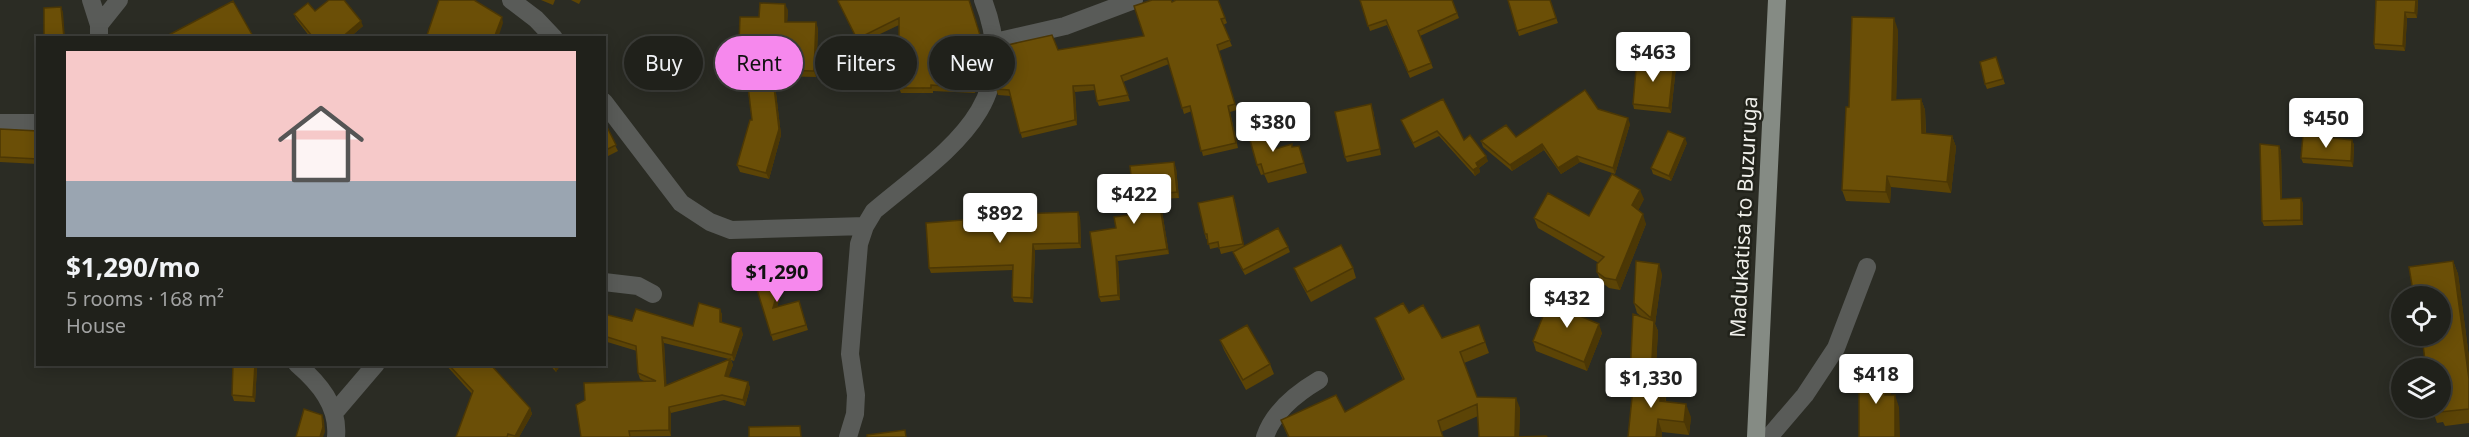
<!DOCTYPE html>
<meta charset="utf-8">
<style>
:root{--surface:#20211b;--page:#282924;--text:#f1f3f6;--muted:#a2a3a3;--line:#3d3e3a;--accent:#f688ed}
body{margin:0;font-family:"Noto Sans",sans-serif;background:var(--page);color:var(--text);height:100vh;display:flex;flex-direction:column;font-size:22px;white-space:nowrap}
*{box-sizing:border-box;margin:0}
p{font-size:20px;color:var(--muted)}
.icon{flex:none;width:33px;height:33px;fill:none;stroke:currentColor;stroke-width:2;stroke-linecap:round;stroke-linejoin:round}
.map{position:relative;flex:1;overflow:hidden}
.sheet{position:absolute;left:36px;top:36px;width:570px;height:330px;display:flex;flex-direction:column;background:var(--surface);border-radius:0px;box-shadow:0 3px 15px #0003,0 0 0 2px var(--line)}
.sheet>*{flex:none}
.banner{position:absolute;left:624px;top:36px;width:570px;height:54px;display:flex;gap:12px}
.controls{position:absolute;left:2391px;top:286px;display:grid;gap:12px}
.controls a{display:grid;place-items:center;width:60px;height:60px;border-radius:50%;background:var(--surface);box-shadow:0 3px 15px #0003,0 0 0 2px var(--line);font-size:30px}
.price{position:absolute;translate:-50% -51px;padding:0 14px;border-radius:6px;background:#fff;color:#222;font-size:20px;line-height:39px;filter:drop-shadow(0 2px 3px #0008)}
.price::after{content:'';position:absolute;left:50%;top:36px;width:18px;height:14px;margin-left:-9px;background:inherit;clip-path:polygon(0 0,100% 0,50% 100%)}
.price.active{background:var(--accent);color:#111}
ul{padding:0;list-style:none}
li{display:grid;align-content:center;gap:12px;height:318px;padding:0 30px}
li+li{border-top:2px solid var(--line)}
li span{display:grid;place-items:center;height:186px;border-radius:0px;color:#555}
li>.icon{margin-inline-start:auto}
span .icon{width:108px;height:108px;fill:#fffc;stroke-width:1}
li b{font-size:26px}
.chip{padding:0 21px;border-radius:27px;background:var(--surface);box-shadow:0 3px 15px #0003,0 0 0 2px var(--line);font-size:21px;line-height:54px}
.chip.active{background:var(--accent);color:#111}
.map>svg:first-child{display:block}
</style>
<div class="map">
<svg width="2469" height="437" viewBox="0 0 2469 437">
<rect width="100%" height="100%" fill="#2b2c24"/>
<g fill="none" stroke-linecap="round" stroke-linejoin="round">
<path stroke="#595b58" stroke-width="18" d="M91 0 99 25V38
M511 0 536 19 554 38
M99 25 119 0
M995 42 1065 26 1134 0
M604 102 681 203 710 222 731 230 865 226
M0 123H38
M604 282 638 286 653 294
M297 364C319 383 339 406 336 437
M335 412 376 364
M848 437 855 414 856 395 850 354 859 244 865 226 874 211C945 151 1025 107 983 0
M1265 437C1273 412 1297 393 1319 380
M1769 437 1805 395 1836 348 1867 267"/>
<path stroke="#858b84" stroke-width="18" d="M1756 437 1777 0"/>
</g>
<path fill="#5c4406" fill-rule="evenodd" d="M541 0H555L553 5Z
M571 0H581L579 4Z
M969 0 982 41V68L975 93 933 91V93H901L899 88V25L859 44 838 1Z
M1218 0 1227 23 1223 25 1232 46 1219 51 1237 110 1230 112 1238 148 1203 156 1192 111 1184 114 1169 64 1123 82 1130 101 1099 106 1097 101 1095 90 1075 92 1077 125 1022 138 1011 96 998 95 996 89 1058 50 1144 36 1172 2Z
M1360 0H1452L1459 18 1420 36 1433 68 1410 78 1387 25 1370 31Z
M1508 0H1550L1558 23 1519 36Z
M2376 0H2418L2417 18H2407L2405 51 2375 49 2374 44Z
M788 10 787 22 818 28 816 77 774 76 781 135 769 179 740 172 737 165 752 120 746 75H741L738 69 759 17Z
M315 11 363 26 349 38H308L310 37 296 19 294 14Z
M1898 30 1896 100 1921 99 1925 110 1926 133 1952 136 1956 147 1951 193 1891 187 1890 203 1846 201 1842 190 1849 107Z
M1998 63 2005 84 1987 89 1985 84Z
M1676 67 1671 113 1634 109 1633 104Z
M1598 109 1630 124 1615 174 1580 162 1561 174 1544 150 1512 171 1483 147 1481 141 1516 137Z
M1373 110 1381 155 1347 162 1345 157Z
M1401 120 1464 140 1488 161 1479 168 1480 172 1475 176 1439 136 1415 148Z
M604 124 618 151 604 158Z
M1266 128 1272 149 1293 147 1299 146 1307 173 1268 183 1264 174 1261 175 1257 165Z
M0 129 38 131V164L0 162Z
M2352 140 2354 145 2353 167 2303 163 2301 158Z
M1687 143 1671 181 1653 174 1651 168Z
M2279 146 2281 151 2282 199 2303 203V225L2264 226 2262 221Z
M1176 168 1179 198 1160 199 1169 254 1118 261 1120 300 1101 302 1099 297 1116 228 1135 214Z
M1233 196 1244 246 1288 247 1290 252 1245 275 1235 257 1233 251 1221 254 1219 247 1210 249 1208 239H1206L1205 234Z
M1644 199 1638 210 1646 224 1620 290 1609 288 1601 282 1597 272 1599 263 1538 228 1534 218 1589 216Z
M1080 217 1081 248 1035 250 1033 303 1014 302 1012 297 1013 270 931 273 929 268 964 226 965 228 1016 224Z
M2453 261 2458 274 2469 357V423L2445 426 2443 422 2437 423 2432 408Z
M1294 268H1353L1356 278 1311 302 1298 278Z
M783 273 785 279 777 307 799 301 808 330 773 341 754 280Z
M1662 274 1655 324 1658 331 1655 380 1666 394V402L1691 417 1689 435 1662 432V437H1628L1633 386 1630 377 1642 317 1637 313 1634 303Z
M1584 306 1580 317 1602 333 1587 371 1536 351 1533 341 1558 308Z
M720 309 722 315V323L743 334 734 361 731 360 733 365 728 377 748 382 750 388 745 406 724 400 671 413V436L581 437 646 382 640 379 638 373 637 351 604 341V314L632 321 693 326ZM664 343 729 359 666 385Z
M1409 313 1442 338 1479 325 1489 353 1464 363 1477 397 1520 408 1519 437H1547H1479L1478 416 1441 432 1443 437H1288L1281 420 1345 412 1403 380 1379 328 1375 318Z
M1220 340 1270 364 1274 374 1246 390 1224 350Z
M233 364H256L257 367 255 402 234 401 232 395Z
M445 364H490L530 408 532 414 519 437H456L472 394Z
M549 364H561L556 372Z"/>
<path fill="#4b3705" d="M969 0 982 41V68L975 93 973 88Z
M2416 0H2418L2417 18 2415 13Z
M785 4 788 10 787 28 785 22Z
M61 7 63 12 65 38H64Z
M2405 12 2407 18 2405 51 2403 46Z
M502 17 503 23 498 38H494Z
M1894 18 1898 30 1896 111 1892 100Z
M361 21 363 26 349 38H341Z
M816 22 818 28 816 77 814 71Z
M1674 61 1676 67 1671 113 1669 108Z
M772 70 774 76 781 135 769 179 766 173Z
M1073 86 1075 92 1077 125 1075 120Z
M1921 99 1925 110 1926 144 1922 133Z
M1628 118 1630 124 1615 174 1613 168Z
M1952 136 1956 147 1951 193 1947 182Z
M1685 138 1687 143 1671 181 1669 176Z
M2352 140 2354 145 2353 167 2351 161Z
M1542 144 1544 150 1512 171 1510 165Z
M2279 146 2281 151 2282 204 2281 199Z
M1486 156 1488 161 1479 168 1480 172 1475 176 1473 170 1476 163Z
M1577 156 1580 162 1561 174 1558 168Z
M1174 162 1176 168 1179 198 1177 192Z
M1887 176 1891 187 1890 203 1886 192Z
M1640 190 1644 199 1636 215 1632 205Z
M1158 194 1160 199 1169 254 1167 249Z
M1233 196 1235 201 1245 249 1243 244Z
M2301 198 2303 203V225L2301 220Z
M1078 212 1080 217 1081 248 1079 243Z
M1643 214 1646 224 1620 290 1616 280Z
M1033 244 1035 250 1033 303 1031 298Z
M1116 256 1118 261 1120 300 1118 295Z
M2453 261 2458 274 2469 357V379Z
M1659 264 1662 274 1655 324 1658 331 1655 388 1651 378 1654 326 1651 318Z
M783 273 785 279 775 314 773 308Z
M1580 297 1584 306 1578 324 1575 314Z
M720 309 722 315V328L720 322Z
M1599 324 1602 333 1587 371 1584 362Z
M741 328 743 334 734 361 732 355Z
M662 337 664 343 667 392 665 386Z
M730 359 733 365 727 382 725 376Z
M255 364H256L257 367 255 402 253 397Z
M555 364H561L556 372 554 366Z
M1889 371 1893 382 1889 407 1885 395Z
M1662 381 1666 394 1664 414 1660 401Z
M748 382 750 388 745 406 743 400Z
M1895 395 1899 407 1900 437H1895Z
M1516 398 1520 408 1519 437H1515Z
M1686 404 1691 417 1689 435 1684 422Z
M669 407 671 413V436L669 430Z
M530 408 532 414 519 437H515V436Z
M322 415 324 420 325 432 323 437H320Z
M1658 419 1662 432V437H1656Z"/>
<path fill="#6b4f07" stroke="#4b3705" stroke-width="1.5" d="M329 0H344L361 21 341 38H308L312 36 294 14 308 3 315 11Z
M439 0H474L502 17 494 38H426Z
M840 0H969L980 35V63L973 88 931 85V88H899V18L857 39 838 1Z
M1152 0H1171L1172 2 1176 0H1218L1225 18 1221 19 1230 40 1217 45 1235 104 1228 106 1236 143 1201 151 1190 106 1182 108 1167 58 1121 76 1128 95 1097 101 1094 85 1073 86 1075 120 1020 133 1009 90 996 89 1003 67V46L1052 35 1058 50 1144 36 1134 6Z
M1360 0H1452L1457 13 1418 31 1431 63 1408 72 1386 20 1368 26Z
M1508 0H1550L1556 18 1517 31Z
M2376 0H2416L2415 13 2405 12 2403 46 2374 44Z
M233 1 254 38H163Z
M760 3 785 4V22H816L814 71 772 70 779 129 766 173 737 165 750 120H752L746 69H738L740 17H759Z
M61 7 64 38H44V8Z
M1852 17 1894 18 1892 100 1921 99 1922 133 1952 136 1947 182 1887 176 1886 192 1842 190 1846 107H1849Z
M1996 57 2003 79 1985 84 1980 62Z
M1637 58 1674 61 1669 108 1633 104Z
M1585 90 1598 109 1628 118 1613 168 1577 156 1558 168 1542 144 1510 165 1481 141 1506 125 1516 137Z
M1443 99 1464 140 1470 135 1486 156 1476 163 1478 167 1473 170 1437 131 1413 143 1401 120Z
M1371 104 1380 149 1345 157 1335 112Z
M605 123 616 145 604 151V124Z
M1266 128 1272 150 1292 144V147L1299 146 1304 163 1264 174 1261 164 1257 165 1248 133Z
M0 129 38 131V159L0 157Z
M1668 131 1685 138 1669 176 1651 168Z
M2303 135 2352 140 2351 161 2301 158Z
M2260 144 2279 146 2281 199 2301 198V220L2262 221Z
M1174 162 1177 192 1158 194 1167 249 1116 256 1118 295 1099 297 1090 232 1116 228 1114 217 1135 214 1130 166Z
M1612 174 1640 190 1632 205 1643 214 1616 280 1605 278 1597 272V264L1604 257 1534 218 1548 193 1589 216Z
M1233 196 1243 244 1219 248 1218 242 1208 244 1207 234H1205L1198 203Z
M1078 212 1079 243 1033 244 1031 298 1012 297 1013 265 929 268 926 223 963 220V228L1016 224V214Z
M1278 228 1288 247 1243 270 1233 252Z
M1341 245 1353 268 1307 292 1294 268Z
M1636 261 1659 264 1651 318 1634 303Z
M2453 261 2469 379V409L2440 412 2439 408H2440V369H2426L2422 336H2440V297H2414L2409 267Z
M758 266 783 273 773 308 799 301 806 325 771 335 754 280Z
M1563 291 1580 297 1575 314 1599 324 1584 362 1533 341 1548 304 1558 308Z
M699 303 720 309V322L741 328 732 355 662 337 665 386 730 359 725 376 748 382 743 400 722 395 669 407V430L629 431 630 437H581L576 405 585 400 584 383 656 381 638 373 636 346 604 336V314L632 321 636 309 693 326Z
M1403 303 1409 313 1423 305 1442 338 1479 325 1485 342 1460 352 1477 397 1516 398 1515 437 1546 436 1547 437H1479L1477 404 1438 421 1443 437H1289L1281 420 1336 395 1345 412 1404 379 1375 318Z
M1633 314 1654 321 1651 378 1630 377Z
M1247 325 1270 364 1243 380 1220 340Z
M233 364H255L253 397 232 395Z
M448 364H490L530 408 515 436 508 434 507 437H456L473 391Z
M1859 367 1889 371 1885 395H1895V437H1859Z
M1634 378 1662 381 1660 401 1686 404 1684 422 1658 419 1656 437H1628Z
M304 409 322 415 323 427 320 437H296Z
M800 426 801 437H749V427Z
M905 430 906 437H867V435Z"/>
<g text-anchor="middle" stroke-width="5" stroke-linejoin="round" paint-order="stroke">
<g font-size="21" fill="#efefea" stroke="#21221a">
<text transform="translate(1744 217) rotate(-87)" y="7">Madukatisa to Buzuruga</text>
</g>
</g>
</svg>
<div class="controls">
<a><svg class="icon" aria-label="locate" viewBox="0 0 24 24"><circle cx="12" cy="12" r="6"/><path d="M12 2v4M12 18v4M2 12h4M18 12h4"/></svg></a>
<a><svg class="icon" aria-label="layers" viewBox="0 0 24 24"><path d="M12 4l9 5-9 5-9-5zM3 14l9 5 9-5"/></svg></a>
</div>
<b class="price" style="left:1653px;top:83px">$463</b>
<b class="price" style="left:2326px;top:149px">$450</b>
<b class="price" style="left:1273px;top:153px">$380</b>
<b class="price" style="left:1134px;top:225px">$422</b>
<b class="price" style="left:1000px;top:244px">$892</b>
<b class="price active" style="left:777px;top:303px">$1,290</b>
<b class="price" style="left:1567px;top:329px">$432</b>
<b class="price" style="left:1876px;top:405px">$418</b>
<b class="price" style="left:1651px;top:409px">$1,330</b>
<div class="banner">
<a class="chip">Buy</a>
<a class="chip active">Rent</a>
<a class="chip">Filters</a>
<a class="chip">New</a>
</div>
<section class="sheet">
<ul>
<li><span style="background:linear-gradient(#f6c9c9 70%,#9aa5b1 0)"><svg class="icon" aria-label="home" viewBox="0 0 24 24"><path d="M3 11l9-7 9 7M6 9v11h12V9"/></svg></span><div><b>$1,290/mo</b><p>5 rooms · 168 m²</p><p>House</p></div></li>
</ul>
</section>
</div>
